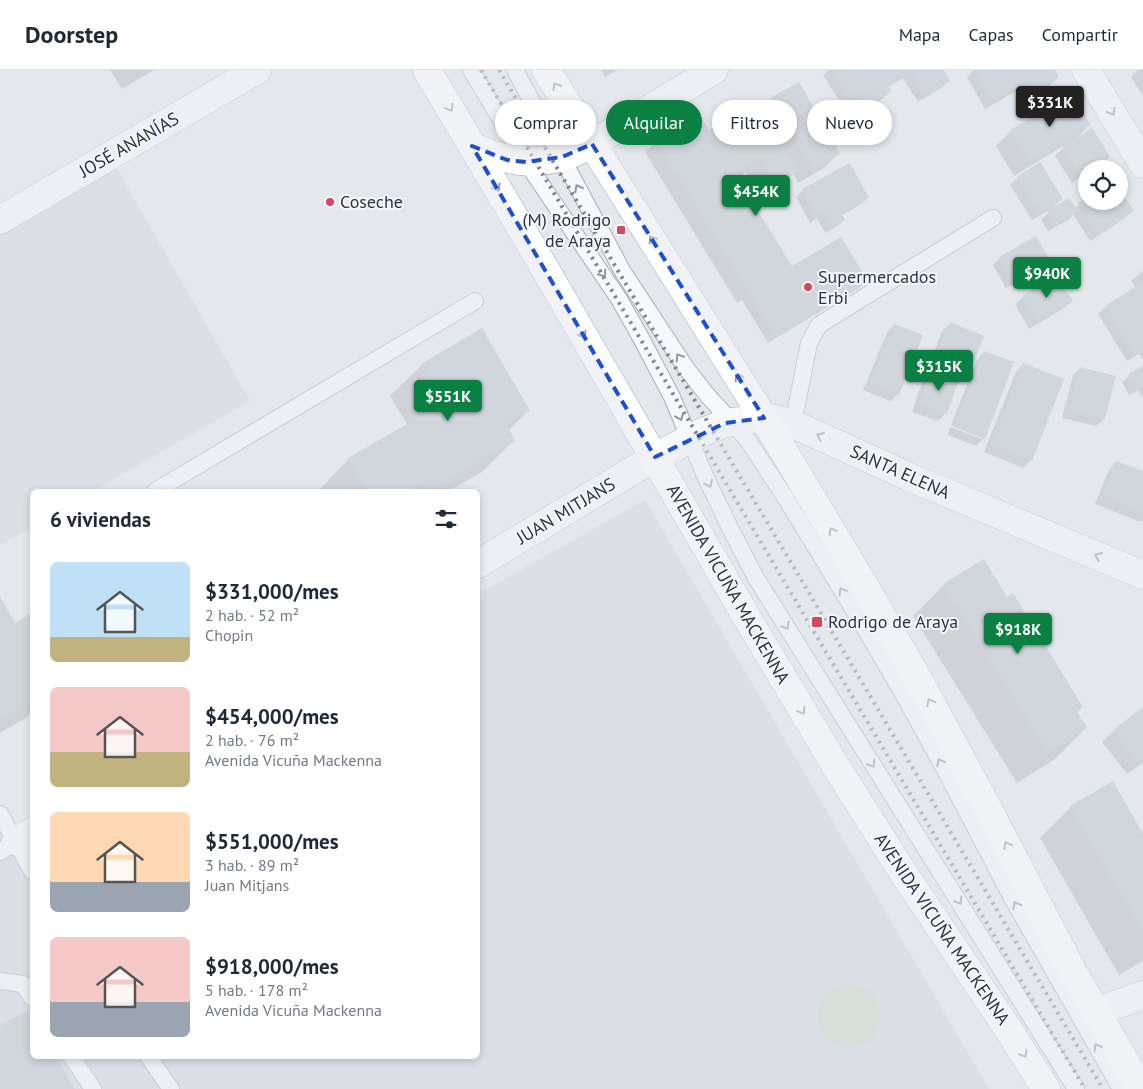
<!DOCTYPE html>
<html lang="es">
<meta charset="utf-8">
<style>
:root{--surface:#fff;--page:#f6f6f7;--text:#1f2937;--muted:#747a83;--line:#e0e1e3;--accent:#0b8043}
body{margin:0;font-family:"PT Sans",sans-serif;background:var(--page);color:var(--text);height:100vh;display:flex;flex-direction:column;font-size:19px;white-space:nowrap}
*{box-sizing:border-box;margin:0}
p{font-size:16px;color:var(--muted)}
.icon{flex:none;width:28px;height:28px;fill:none;stroke:currentColor;stroke-width:2;stroke-linecap:round;stroke-linejoin:round}
.map{position:relative;flex:1;overflow:hidden}
.drawer{position:absolute;left:30px;top:419px;width:450px;height:570px;display:flex;flex-direction:column;background:var(--surface);border-radius:8px;box-shadow:0 2px 8px #0003}
.drawer>*{flex:none}
.top-card{position:absolute;left:495px;top:30px;width:475px;height:45px;display:flex;gap:10px}
.tools{position:absolute;left:1078px;top:90px;display:grid;gap:10px}
.tools a{display:grid;place-items:center;width:50px;height:50px;border-radius:50%;background:var(--surface);box-shadow:0 2px 8px #0003;font-size:25px}
.price{position:absolute;translate:-50% -42px;padding:0 11px;border-radius:5px;background:var(--accent);color:#fff;font-size:16px;line-height:32px;filter:drop-shadow(0 1px 2px #0008)}
.price::after{content:'';position:absolute;left:50%;top:30px;width:15px;height:11px;margin-left:-8px;background:inherit;clip-path:polygon(0 0,100% 0,50% 100%)}
.price.active{background:#222;color:#fff}
ul{padding:0;list-style:none}
li{display:flex;align-items:center;gap:15px;height:125px;padding:0 20px}
li span{display:grid;place-items:center;flex:none;width:140px;height:100px;border-radius:8px;color:#555}
li>.icon{margin-inline-start:auto}
span .icon{width:60px;height:60px;fill:#fffc;stroke-width:1}
li b{font-size:21px}
h2{display:flex;justify-content:space-between;align-items:center;height:60px;padding:0 20px;font-size:21px}
.pill{padding:0 18px;border-radius:22px;background:var(--surface);box-shadow:0 2px 8px #0003;font-size:18px;line-height:45px}
.pill.active{background:var(--accent);color:#fff}
header{display:flex;align-items:center;gap:30px;box-sizing:border-box;height:70px;padding:0 25px;background:var(--surface);border-bottom:1px solid var(--line)}
header strong{font-size:24px}
nav{display:flex;gap:28px;margin-inline-start:auto;font-size:18px}
.map>svg:first-child{display:block}
</style>
<header>
<strong>Doorstep</strong>
<nav><a>Mapa</a><a>Capas</a><a>Compartir</a></nav>
</header>
<div class="map">
<svg width="1143" height="1019" viewBox="0 0 1143 1019">
<rect width="100%" height="100%" fill="#e4e7ec"/>
<path fill="#d2d6de" d="M112 90 250 331 93 421H32V457L0 475V150Z
M645 430 989 1019H0V760L32 758V986H478V524Z"/>
<path fill="#c9d6c5" d="M817 946a32 32 0 1 1 64 0a32 32 0 1 1-64 0Z"/>
<path fill="#0003" d="M110 0H154L122 19Z
M601 0H617L605 7Z
M829 0H942L949 10 941 18 918 32 903 8 887 18 890 21 882 29 863 41 869 49 861 56 851 63 839 44 845 39 823 5Z
M974 0H1053L1058 8 1050 15 1025 30 1018 20 985 39 967 7Z
M1138 0H1143V26L1131 7Z
M1072 25 1090 54 1076 69 1108 87 1101 95 1094 99H1086V104L1072 113 1055 86 1064 77 1063 76 1014 106 996 76 1011 61Z
M773 28 838 84 824 98 798 113 793 104 782 115 762 128 746 102 736 108 791 198 866 211 859 218 768 273 742 230 737 233 645 82 656 71 709 62 760 41Z
M1018 108 1062 128 1051 139 1032 150 1010 115Z
M1119 119 1133 141 1125 148 1090 171 1073 144 1069 149 1048 161 1041 150 1051 140 1074 139 1086 130V131H1119Z
M803 120 868 128 860 135 841 146 844 150 836 157 825 163 817 148 810 153 796 127Z
M1000 188 1049 190 1042 197 1006 218 993 195Z
M1143 201V290L1139 284 1127 291 1098 244 1106 237 1136 218 1131 211Z
M1023 227 1072 231 1064 238 1029 259 1015 234Z
M950 254 970 298 963 306 930 293 942 261Z
M894 255 898 324 890 331 863 320 887 263Z
M482 260 528 341 508 361 513 371 482 402 449 421H318L349 389 408 356 390 326 422 295Z
M984 282V368L976 376 948 365 950 357 982 369V367L951 355 977 290Z
M1023 294 1031 390 1023 398 984 382 1016 302Z
M1143 297V328L1138 320 1129 325 1122 312 1130 305Z
M1081 298 1114 307 1104 349 1096 356 1062 348 1073 305Z
M931 301 946 343 938 351 912 342 923 309Z
M1116 392 1143 402V450L1141 452 1095 434 1109 400Z
M944 515 1007 528 1082 637 1076 643 1086 658 1055 689 1017 713 913 546Z
M0 529 15 555 32 545V641L26 648 0 663Z
M1143 639V693L1127 704 1102 672 1114 661Z
M1071 737 1143 766V891L1119 905 1040 768Z
M29 941 32 947V986L73 1019H0V957Z"/>
<path fill="#bbc0ca" d="M832 0H944L950 11 926 26 911 2 888 16 891 22 864 39 870 49 859 56 846 36 852 32Z
M974 0H1055L1059 8 1032 24 1026 13 993 32Z
M799 12 840 84 813 99 772 27Z
M1072 23 1091 55 1029 92 1010 60Z
M756 32 798 101 777 114 761 88 735 104 792 196 841 167 868 211 776 267 656 70 699 44 709 60Z
M1092 58 1110 87 1092 99H1086V102L1080 106 1062 77Z
M1040 92 1063 129 1040 143 1017 107Z
M850 93 869 128 842 143 845 150 833 157 825 142 817 146 802 119Z
M1119 117 1134 141 1098 164 1078 133 1086 128V131H1119Z
M1069 128 1078 141 1056 155 1047 141Z
M1036 166 1050 190 1014 212 999 187Z
M1058 205 1073 231 1037 253 1022 226Z
M1143 212V280L1135 285 1105 236Z
M950 252 984 266 971 299 936 285Z
M894 254 923 265 899 325 869 312Z
M482 258 530 341 506 355 515 371 429 421 424 413 409 421H367L348 388 444 333 421 294Z
M984 281 1014 292 985 369 954 357Z
M1023 293 1064 309 1032 391 990 375Z
M1143 296V315L1137 319 1129 304Z
M1080 297 1116 306 1105 349 1069 340Z
M931 300 959 310 947 344 918 334Z
M1116 391 1143 401V443L1102 427Z
M984 489 1007 527 1013 523 1083 637 1077 641 1087 658 1048 683 943 514Z
M0 526 15 553 32 543V632L0 650Z
M1143 637V691L1139 694 1113 660Z
M1113 711 1143 764V862L1070 736Z
M29 939 32 945V986H56L75 1019H0V956Z"/>
<g fill="none" stroke-linecap="round" stroke-linejoin="round">
<defs>
<path id="service" d="M471 0 526 92 619 229 641 268 672 327 706 408 730 458 756 508 1076 1019
M515 0 623 202 686 298 708 326 732 352 749 372 785 427 857 545 902 622 945 700 1011 826 1121 1019
M793 354 809 273 819 255 993 148
M155 421 475 231
M0 744 32 801
M0 782 16 771
M0 911 23 914 32 928
M71 986 93 1019
M148 986 171 1019"/>
<path id="minor" d="M1086 0 1143 94
M592 74 714 0
M0 150 257 0
M478 494 655 387
M16 771 32 762
M1096 942 1143 925"/>
<path id="tertiary" d="M655 387 703 362 725 353 764 348 776 349 793 354 914 409 1143 505"/>
<path id="primary" d="M427 0 541 192 746 546 835 695 904 804 1010 962 1046 1019
M546 0 773 363 865 517 918 609 987 737 1073 902 1141 1019
M472 76C515 97 550 97 592 74"/>
</defs>
<use href="#service" stroke="#a9aeb7" stroke-width="18"/>
<use href="#minor" stroke="#a9aeb7" stroke-width="29"/>
<use href="#tertiary" stroke="#a9aeb7" stroke-width="29"/>
<use href="#primary" stroke="#a3abb8" stroke-width="29"/>
<use href="#service" stroke="#f7f8fa" stroke-width="16"/>
<use href="#minor" stroke="#f7f8fa" stroke-width="28"/>
<use href="#tertiary" stroke="#f7f8fa" stroke-width="28"/>
<use href="#primary" stroke="#fff" stroke-width="28"/>
<path stroke="#7d8696" stroke-width="4" stroke-dasharray="2.5 5" stroke-linecap="butt" d="M481 0 1085 1019
M499 0 1103 1019"/>
</g>
<defs><path id="oneway-chevron" d="M-2-3.5L2.5 0L-2 3.5" fill="none" stroke-width="1.6" stroke-linecap="round" stroke-linejoin="round" transform="scale(1.25)"/></defs>
<g stroke="#959aa2">
<use href="#oneway-chevron" transform="translate(556 16) rotate(-122)"/>
<use href="#oneway-chevron" transform="translate(450 38) rotate(59)"/>
<use href="#oneway-chevron" transform="translate(497 118) rotate(59)"/>
<use href="#oneway-chevron" transform="translate(652 169) rotate(-122)"/>
<use href="#oneway-chevron" transform="translate(583 265) rotate(60)"/>
<use href="#oneway-chevron" transform="translate(738 307) rotate(-122)"/>
<use href="#oneway-chevron" transform="translate(832 461) rotate(-121)"/>
<use href="#oneway-chevron" transform="translate(930 632) rotate(-118)"/>
<use href="#oneway-chevron" transform="translate(802 641) rotate(59)"/>
<use href="#oneway-chevron" transform="translate(1007 775) rotate(-117)"/>
<use href="#oneway-chevron" transform="translate(1024 984) rotate(58)"/>
</g>
<g stroke="#9196a0">
<use href="#oneway-chevron" transform="translate(1112 42) rotate(59)"/>
<use href="#oneway-chevron" transform="translate(578 118) rotate(-118)"/>
<use href="#oneway-chevron" transform="translate(603 204) rotate(57)"/>
<use href="#oneway-chevron" transform="translate(679 287) rotate(-123)"/>
<use href="#oneway-chevron" transform="translate(680 347) rotate(67)"/>
<use href="#oneway-chevron" transform="translate(820 366) rotate(-156)"/>
<use href="#oneway-chevron" transform="translate(709 414) rotate(65)"/>
<use href="#oneway-chevron" transform="translate(1098 486) rotate(-157)"/>
<use href="#oneway-chevron" transform="translate(842 521) rotate(-121)"/>
<use href="#oneway-chevron" transform="translate(786 556) rotate(58)"/>
<use href="#oneway-chevron" transform="translate(940 692) rotate(-119)"/>
<use href="#oneway-chevron" transform="translate(872 694) rotate(58)"/>
<use href="#oneway-chevron" transform="translate(959 831) rotate(58)"/>
<use href="#oneway-chevron" transform="translate(1016 835) rotate(-120)"/>
<use href="#oneway-chevron" transform="translate(1097 977) rotate(-120)"/>
</g>
<path d="M0 0H1143V1019H0ZM592 74 764 348 725 353 655 387 472 76 507 90 526 92 562 87Z" fill="#e4e7ec" fill-opacity=".55" fill-rule="evenodd"/>
<path fill="none" stroke="#1d4ed8" stroke-width="4" stroke-dasharray="10 6" stroke-linejoin="round" d="M592 74 764 348 725 353 655 387 472 76 507 90 526 92 562 87Z"/>
<g fill="#d1495b" stroke="#f4f6f9" stroke-width="2">
<circle cx="330" cy="132" r="5"/>
<rect x="616" y="155" width="10" height="10" rx="2.5"/>
<circle cx="808" cy="217" r="5"/>
<rect x="811" y="546" width="12" height="12" rx="2.5"/>
</g>
<g text-anchor="middle" stroke-width="4" stroke-linejoin="round" paint-order="stroke">
<g font-size="18" fill="#2b3445" stroke="#f4f6f9">
<text transform="translate(129 75) rotate(-30)" y="6">JOSÉ ANANÍAS</text>
<text transform="translate(900 402) rotate(24)" y="6">SANTA ELENA</text>
<text transform="translate(566 441) rotate(-31)" y="6">JUAN MITJANS</text>
<text transform="translate(728 514) rotate(60)" y="6">AVENIDA VICUÑA MACKENNA</text>
<text transform="translate(942 859) rotate(56)" y="6">AVENIDA VICUÑA MACKENNA</text>
</g>
<g font-size="18" fill="#2b3445" stroke="#f4f6f9" text-anchor="start">
<text x="340" y="138">Coseche</text>
<text x="611" y="156" text-anchor="end">(M) Rodrigo<tspan x="611" dy="21">de Araya</tspan></text>
<text x="818" y="213">Supermercados<tspan x="818" dy="21">Erbi</tspan></text>
<text x="828" y="558">Rodrigo de Araya</text>
</g>
</g>
</svg>
<div class="tools">
<a><svg class="icon" aria-label="locate" viewBox="0 0 24 24"><circle cx="12" cy="12" r="6"/><path d="M12 2v4M12 18v4M2 12h4M18 12h4"/></svg></a>
</div>
<b class="price active" style="left:1050px;top:58px">$331K</b>
<b class="price" style="left:756px;top:147px">$454K</b>
<b class="price" style="left:1047px;top:229px">$940K</b>
<b class="price" style="left:939px;top:322px">$315K</b>
<b class="price" style="left:448px;top:352px">$551K</b>
<b class="price" style="left:1018px;top:585px">$918K</b>
<div class="top-card">
<a class="pill">Comprar</a>
<a class="pill active">Alquilar</a>
<a class="pill">Filtros</a>
<a class="pill">Nuevo</a>
</div>
<section class="drawer">
<h2>6 viviendas<svg class="icon" aria-label="filters" viewBox="0 0 24 24"><path d="M4 7h16M4 17h16"/><circle cx="9" cy="7" r="2"/><circle cx="15" cy="17" r="2"/></svg></h2>
<ul>
<li><span style="background:linear-gradient(#bfe0f5 75%,#c2b280 0)"><svg class="icon" aria-label="home" viewBox="0 0 24 24"><path d="M3 11l9-7 9 7M6 9v11h12V9"/></svg></span><div><b>$331,000/mes</b><p>2 hab. · 52 m²</p><p>Chopin</p></div></li>
<li><span style="background:linear-gradient(#f6c9c9 65%,#c2b280 0)"><svg class="icon" aria-label="home" viewBox="0 0 24 24"><path d="M3 11l9-7 9 7M6 9v11h12V9"/></svg></span><div><b>$454,000/mes</b><p>2 hab. · 76 m²</p><p>Avenida Vicuña Mackenna</p></div></li>
<li><span style="background:linear-gradient(#ffd9b3 70%,#9aa5b1 0)"><svg class="icon" aria-label="home" viewBox="0 0 24 24"><path d="M3 11l9-7 9 7M6 9v11h12V9"/></svg></span><div><b>$551,000/mes</b><p>3 hab. · 89 m²</p><p>Juan Mitjans</p></div></li>
<li><span style="background:linear-gradient(#f6c9c9 65%,#9aa5b1 0)"><svg class="icon" aria-label="home" viewBox="0 0 24 24"><path d="M3 11l9-7 9 7M6 9v11h12V9"/></svg></span><div><b>$918,000/mes</b><p>5 hab. · 178 m²</p><p>Avenida Vicuña Mackenna</p></div></li>
</ul>
</section>
</div>
